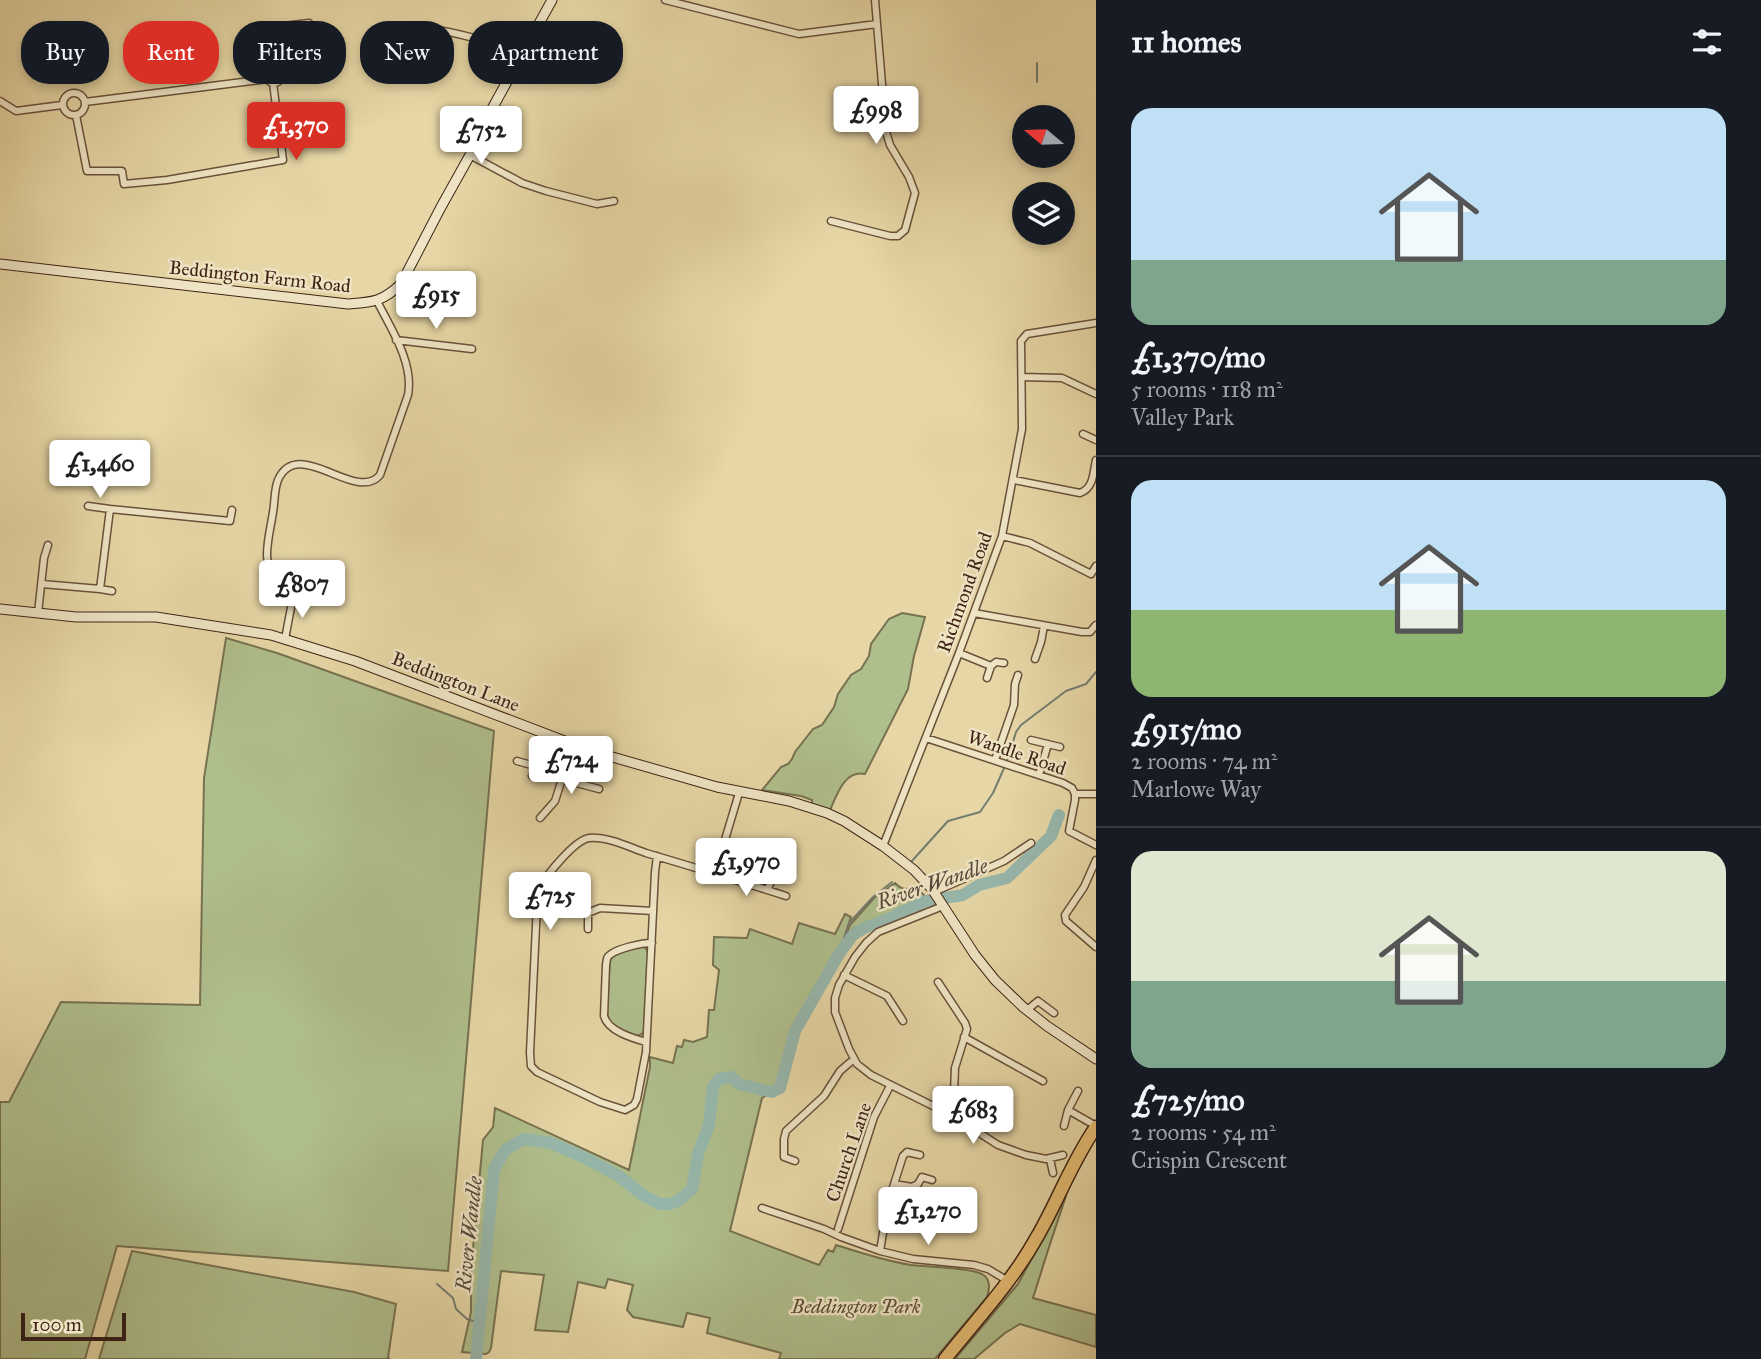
<!DOCTYPE html>
<meta charset="utf-8">
<style>
:root{--surface:#171b24;--page:#20242c;--text:#f1f3f6;--muted:#9ea1a6;--line:#363941;--accent:#d93025}
body{margin:0;font-family:"IM FELL Great Primer",serif;background:var(--page);color:var(--text);height:100vh;display:flex;flex-direction:column;font-size:26px;white-space:nowrap}
*{box-sizing:border-box;margin:0}
p{font-size:23px;color:var(--muted)}
.icon{flex:none;width:38px;height:38px;fill:none;stroke:currentColor;stroke-width:2;stroke-linecap:round;stroke-linejoin:round}
.map{position:relative;flex:1;overflow:hidden}
.side{display:flex;flex-direction:column;background:var(--surface);width:665px}
.side>*{flex:none}
.banner{position:absolute;left:21px;top:21px;width:665px;height:63px;display:flex;gap:14px}
.needle{width:46px;rotate:289deg}
.tools{position:absolute;left:1012px;top:105px;display:grid;gap:14px}
.tools a{display:grid;place-items:center;width:63px;height:63px;border-radius:50%;background:var(--surface);box-shadow:0 4px 10px #0003;font-size:35px}
.scale{position:absolute;left:21px;bottom:18px;width:105px;box-sizing:border-box;padding-left:7px;border:4px solid #3f2416;border-top:0;font-size:19px;line-height:24px;white-space:nowrap;color:#3f2416;-webkit-text-stroke:5px #efe5c5;paint-order:stroke}
.price{position:absolute;translate:-50% -60px;padding:0 16px;border-radius:7px;background:#fff;color:#222;font-size:23px;line-height:46px;filter:drop-shadow(0 2px 4px #0008)}
.price::after{content:'';position:absolute;left:50%;top:42px;width:21px;height:16px;margin-left:-10px;background:inherit;clip-path:polygon(0 0,100% 0,50% 100%)}
.price.selected{background:var(--accent);color:#fff}
ul{padding:0;list-style:none}
li{display:grid;align-content:center;gap:14px;height:371px;padding:0 35px}
li+li{border-top:2px solid var(--line)}
li span{display:grid;place-items:center;height:217px;border-radius:21px;color:#555}
li>.icon{margin-inline-start:auto}
span .icon{width:126px;height:126px;fill:#fffc;stroke-width:1}
li b{font-size:30px}
h2{display:flex;justify-content:space-between;align-items:center;height:84px;padding:0 35px;font-size:30px}
.pill{padding:0 24px;border-radius:28px;background:var(--surface);box-shadow:0 4px 10px #0003;font-size:24px;line-height:63px}
.pill.selected{background:var(--accent);color:#fff}
main{display:flex;flex:1;min-height:0}
.map>svg:first-child{display:block}
</style>
<main>
<div class="map">
<svg width="1096" height="1359" viewBox="0 0 1096 1359">
<rect width="100%" height="100%" fill="#e7d7a6"/>
<filter id="stains"><feTurbulence type="fractalNoise" baseFrequency=".00286" numOctaves="4"/><feColorMatrix values="0 0 0 0 .2 0 0 0 0 .09 0 0 0 0 .02 0 0 0 .5 -.17"/></filter>
<radialGradient id="worn" r=".72"><stop offset=".6" stop-color="#630" stop-opacity="0"/><stop offset="1" stop-color="#630" stop-opacity=".3"/></radialGradient>
<path fill="#afbf8c" stroke="#777251" stroke-width="2" d="M902 613 925 617 914 656 908 689 865 774C844 770 837 795 830 810L812 804V800L801 796 762 790 781 767 788 764 792 759 795 752 813 729 822 725 834 707 838 694 851 675 861 669 869 656 871 644 889 619Z
M226 638 277 653 494 731 448 1271 117 1246 85 1359H0V1102H9L61 1002 200 1005 204 778Z
M895 883C902 890 906 890 915 887L926 897 885 918 854 928 845 939 850 925 874 898Z
M845 914 851 917 839 954 795 1031 780 1088 762 1098 730 1231 819 1265 828 1250 833 1252 836 1245C861 1253 885 1261 911 1265 928 1267 968 1267 982 1274 991 1279 990 1288 987 1297L935 1359H779L781 1353 707 1333 710 1318 687 1313 683 1327 633 1317 627 1310 633 1285 608 1279 605 1288 578 1282 568 1332 535 1330 544 1275 501 1271 491 1348 489 1352 486 1354 462 1352 471 1312V1270L483 1140 493 1127 495 1108 629 1170 650 1067V1057L673 1063 677 1046 682 1047 684 1040 693 1042 707 1037 709 1010H714L719 970 713 965 714 937 747 938 750 929 792 944 799 923 835 934Z
M639 946C644 947 647 948 648 953L644 1031 642 1034 637 1036C624 1031 607 1027 607 1012L610 958 614 955Z
M1066 1196 1050 1244 1033 1298 1096 1315V1347L1020 1324 1005 1333 974 1359H955L1018 1284Z
M132 1251 354 1292 396 1304 388 1358 390 1359H99Z"/>
<g fill="none" stroke-linecap="round" stroke-linejoin="round">
<path stroke="#747d71" stroke-width="2" d="M1037 82V63
M1007 761 1016 732 1021 725 1066 691 1086 684 1096 672
M911 862 948 821 980 812 993 793 1005 766
M839 954 849 923 873 897 892 882
M437 1284 453 1298 456 1309 467 1319 480 1323"/>
<path stroke="#97b8ad" stroke-width="12" d="M476 1359 494 1169 506 1149 524 1139 551 1143 585 1158 619 1176 644 1196 660 1204H669L678 1201 692 1189 698 1154 709 1125 713 1087 719 1079 731 1077 739 1084 772 1092 780 1088 795 1031 839 954 853 935 864 928 893 917 926 901 963 895 979 885 1007 878 1051 836 1059 815"/>
<defs>
<path id="street" d="M665 0 799 34 877 24
M284 26 309 23
M424 28C451 31 498 43 522 54
M266 75a8 8 0 1 1 16 0a8 8 0 1 1-16 0Z
M63 104a11 11 0 1 1 22 0a11 11 0 1 1-22 0Z
M0 101 16 111 62 105
M85 102 267 79
M76 115 87 171H122L124 184 167 180 283 160 273 83
M470 155 522 183 546 191 597 204 614 201
M831 221 890 236H898L905 230 915 193 909 177 890 145 886 132 875 0
M396 340 472 349
M1022 377 1062 378 1096 394
M1083 434 1096 440
M1014 480 1080 493C1094 488 1093 473 1096 460
M88 506 110 509
M1002 536 1030 543 1091 574 1096 566
M42 584 100 589 110 509 230 521 232 510
M100 589 112 591
M38 613 44 558 48 545
M974 613 1082 632H1090L1096 625
M285 639 293 597 296 591C280 583 267 574 267 555 267 540 271 526 273 512 275 501 274 490 278 480 298 435 356 504 380 475L408 395C414 363 391 329 377 301
M959 653 991 666
M1035 659 1041 642 1044 626
M991 666 996 662 1004 663
M987 678 991 666
M926 738 1063 783 1072 788 1075 794
M1031 740 1060 747
M995 760 1014 705 1015 684 1018 675
M517 761 535 766
M555 775 562 779 599 789
M1039 775 1048 744
M532 776 535 766 555 775 566 742
M1075 794V800L1069 831 1096 845
M1075 794H1096
M540 818 555 801 562 779
M883 846 959 653 1002 536 1022 429 1021 341 1027 334 1096 323
M657 856 655 872 646 1052 637 1099 634 1105 625 1110 600 1102 537 1072 531 1066 530 1053 537 904C538 898 538 893 540 888 546 875 575 840 589 838 607 836 629 847 646 853 693 867 740 881 786 896
M1096 860 1084 887 1065 915 1066 921 1096 947
M715 873 739 793
M767 890 790 844
M934 892 1004 861 1031 843
M943 906 878 932 866 943 855 957 839 985 835 998V1012L849 1049 857 1064 871 1075 953 1116 998 1145 1026 1155 1046 1159 1063 1155
M588 929V913L600 908 653 911
M844 975 887 996 903 1021
M938 982 965 1023 967 1029 955 1068 953 1116
M1027 1010 1038 1001 1054 1013
M964 1037 1043 1081
M646 1042C632 1038 608 1031 604 1016L606 965C607 960 606 957 611 954 620 948 641 943 652 943
M1068 1110 1096 1126
M1064 1126 1068 1110 1078 1091
M1050 1159 1053 1173
M795 1161 784 1157V1139L786 1131 824 1096 840 1071 854 1059
M894 1184 912 1187 918 1184 922 1177 932 1180
M762 1208 824 1229 841 1237 880 1251 913 1259 974 1265 988 1269 1008 1281
M886 1211 907 1217 911 1214 918 1215
M838 1229 874 1117 890 1086
M880 1251 888 1203 903 1156 907 1152 920 1155"/>
<path id="secondary" d="M0 264 348 304C373 302 382 302 401 284L441 207 470 155 493 107 552 0
M0 609 76 617H156L271 635 355 661 588 750 717 787 789 801 827 813 844 821 883 846 914 870 932 889 975 955 995 980 1023 1007 1047 1026 1096 1059"/>
<path id="highway" d="M945 1359C977 1319 1012 1282 1037 1237 1058 1201 1072 1161 1096 1127"/>
</defs>
<use href="#street" stroke="#69513a" stroke-width="9"/>
<use href="#secondary" stroke="#3f2416" stroke-width="11"/>
<use href="#highway" stroke="#3f2416" stroke-width="15"/>
<use href="#street" stroke="#efe5c5" stroke-width="6"/>
<use href="#secondary" stroke="#efe5c5" stroke-width="9"/>
<use href="#highway" stroke="#e4bc73" stroke-width="12"/>
</g>
<g text-anchor="middle" stroke-width="5" stroke-linejoin="round" paint-order="stroke">
<g font-size="19" fill="#3f2416" stroke="#efe5c5">
<text transform="translate(260 276) rotate(6)" y="7">Beddington Farm Road</text>
<text transform="translate(964 592) rotate(-70)" y="7">Richmond Road</text>
<text transform="translate(456 681) rotate(21)" y="7">Beddington Lane</text>
<text transform="translate(1017 752) rotate(19)" y="7">Wandle Road</text>
<text transform="translate(848 1152) rotate(-71)" y="7">Church Lane</text>
</g>
<g font-size="19" font-style="italic" fill="#5b4b34" stroke="#efe5c5">
<text x="856" y="1313">Beddington Park</text>
</g>
<g font-size="21" font-style="italic" fill="#55493c" stroke="#efe5c5">
<text transform="translate(932 884) rotate(-19)" y="7">River Wandle</text>
<text transform="translate(469 1234) rotate(-84)" y="7">River Wandle</text>
</g>
</g>
<rect width="100%" height="100%" filter="url(#stains)"/>
<rect width="100%" height="100%" fill="url(#worn)"/>
</svg>
<div class="tools">
<a><svg class="needle" viewBox="-14 -14 28 28"><path d="M0-13l5 13h-10z" fill="#e53935"/><path d="M0 13l5-13h-10z" fill="#9ea1a6"/></svg></a>
<a><svg class="icon" aria-label="layers" viewBox="0 0 24 24"><path d="M12 4l9 5-9 5-9-5zM3 14l9 5 9-5"/></svg></a>
</div>
<div class="scale">100 m</div>
<b class="price" style="left:876px;top:146px">£998</b>
<b class="price selected" style="left:296px;top:162px">£1,370</b>
<b class="price" style="left:481px;top:166px">£752</b>
<b class="price" style="left:436px;top:331px">£915</b>
<b class="price" style="left:100px;top:500px">£1,460</b>
<b class="price" style="left:302px;top:620px">£807</b>
<b class="price" style="left:571px;top:796px">£724</b>
<b class="price" style="left:746px;top:898px">£1,970</b>
<b class="price" style="left:550px;top:932px">£725</b>
<b class="price" style="left:973px;top:1146px">£683</b>
<b class="price" style="left:928px;top:1247px">£1,270</b>
<div class="banner">
<a class="pill">Buy</a>
<a class="pill selected">Rent</a>
<a class="pill">Filters</a>
<a class="pill">New</a>
<a class="pill">Apartment</a>
</div>
</div>
<section class="side">
<h2>11 homes<svg class="icon" aria-label="filters" viewBox="0 0 24 24"><path d="M4 7h16M4 17h16"/><circle cx="9" cy="7" r="2"/><circle cx="15" cy="17" r="2"/></svg></h2>
<ul>
<li><span style="background:linear-gradient(#bfe0f5 70%,#7fa58c 0)"><svg class="icon" aria-label="home" viewBox="0 0 24 24"><path d="M3 11l9-7 9 7M6 9v11h12V9"/></svg></span><div><b>£1,370/mo</b><p>5 rooms · 118 m²</p><p>Valley Park</p></div></li>
<li><span style="background:linear-gradient(#bfe0f5 60%,#8fb573 0)"><svg class="icon" aria-label="home" viewBox="0 0 24 24"><path d="M3 11l9-7 9 7M6 9v11h12V9"/></svg></span><div><b>£915/mo</b><p>2 rooms · 74 m²</p><p>Marlowe Way</p></div></li>
<li><span style="background:linear-gradient(#dfe7d0 60%,#7fa58c 0)"><svg class="icon" aria-label="home" viewBox="0 0 24 24"><path d="M3 11l9-7 9 7M6 9v11h12V9"/></svg></span><div><b>£725/mo</b><p>2 rooms · 54 m²</p><p>Crispin Crescent</p></div></li>
</ul>
</section>
</main>
